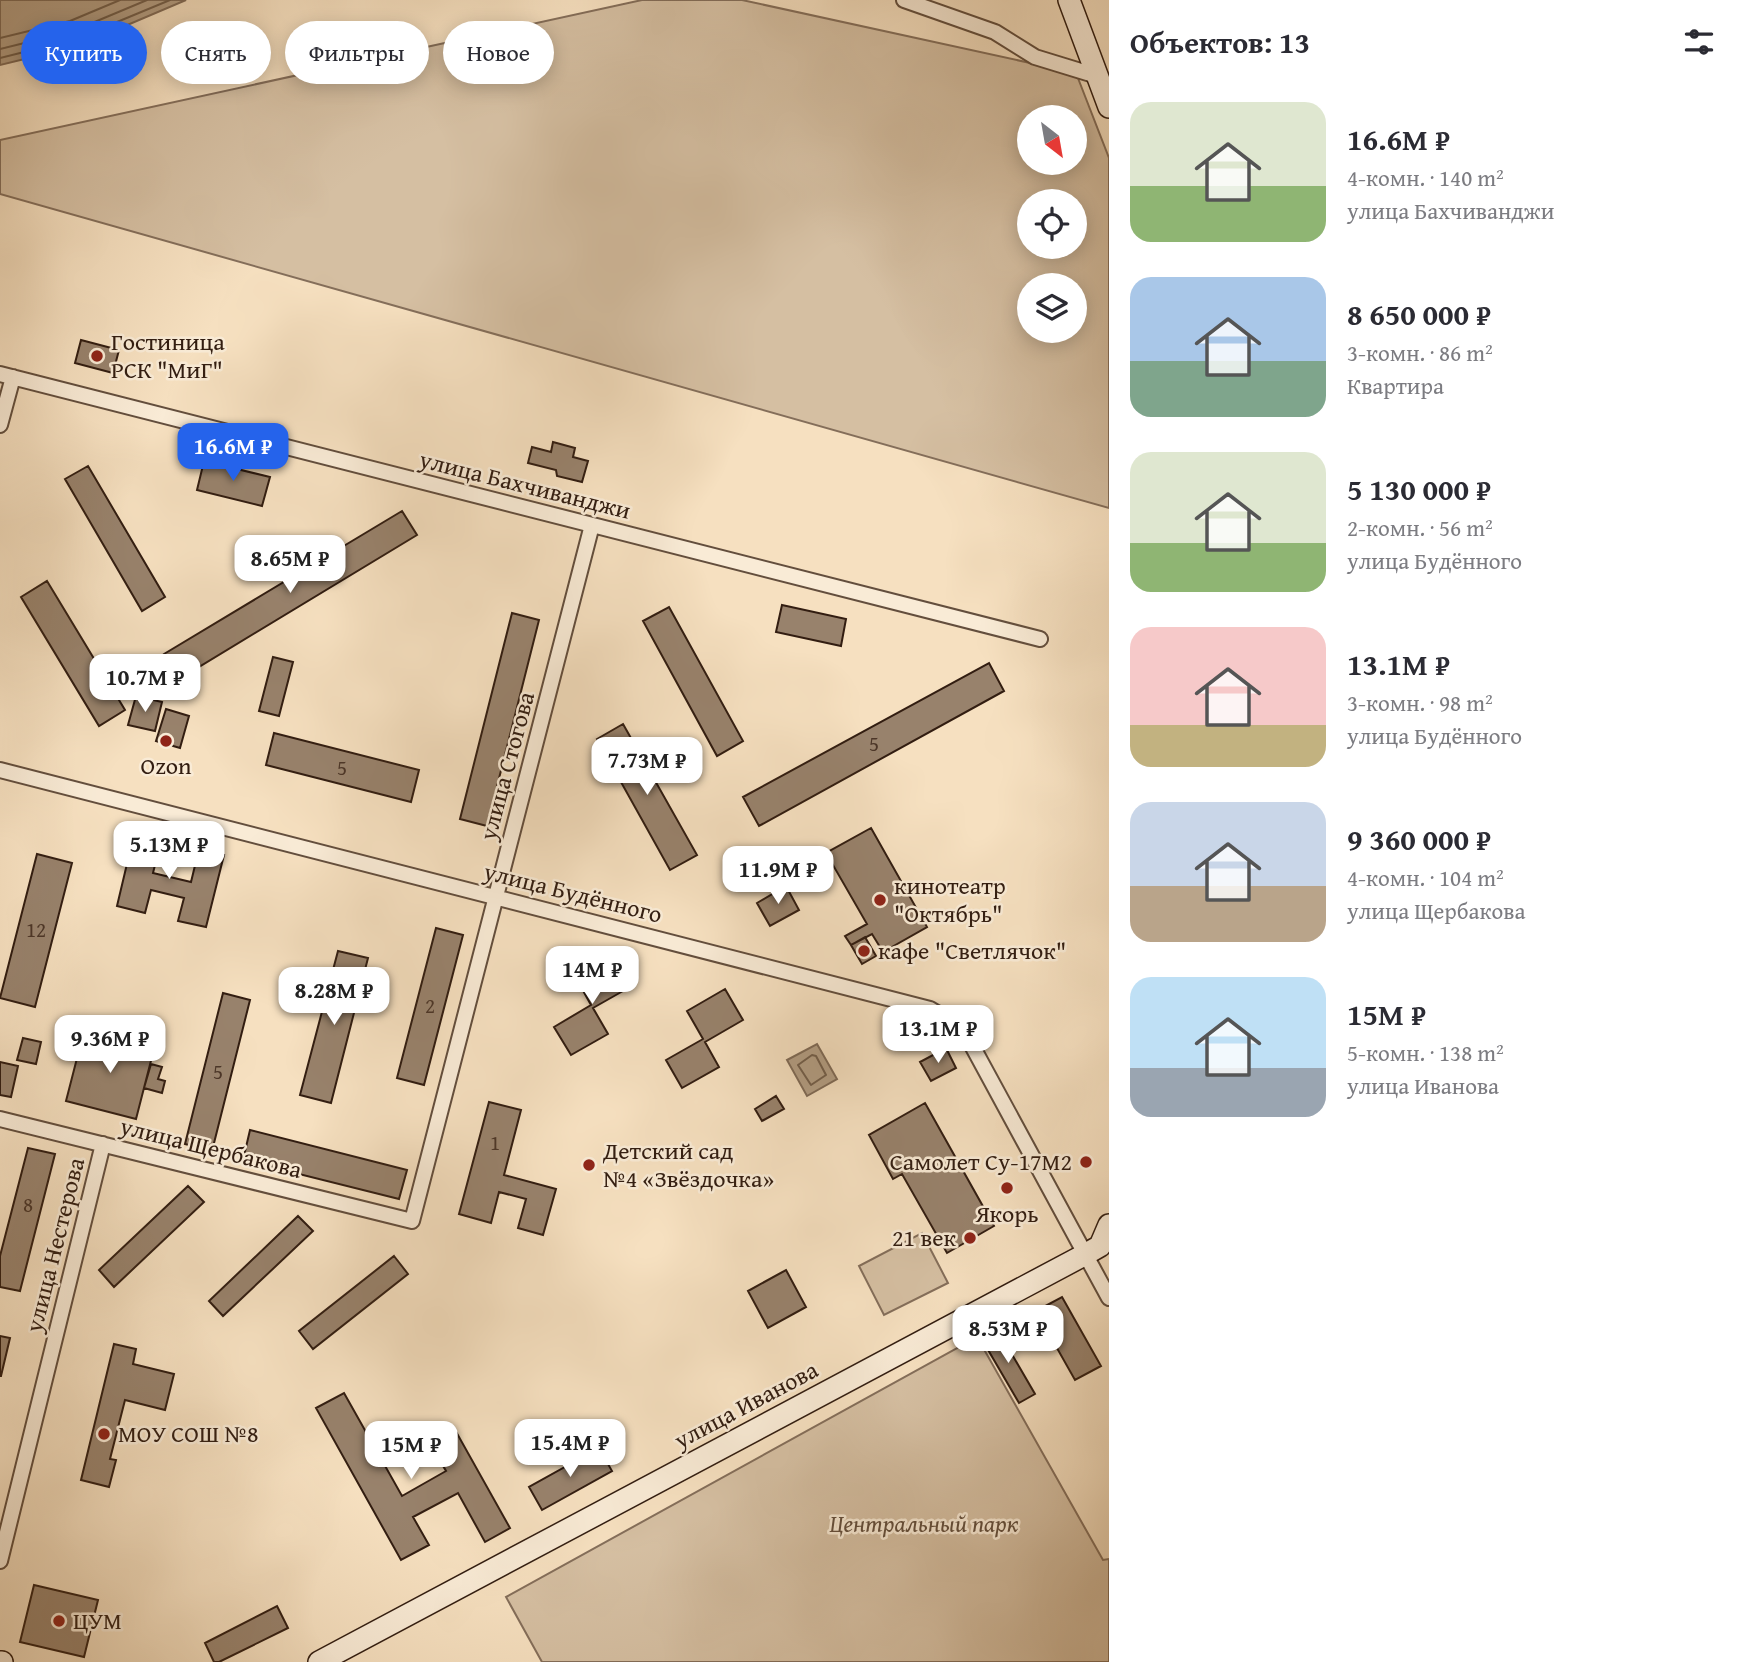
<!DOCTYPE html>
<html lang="ru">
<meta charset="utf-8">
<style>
:root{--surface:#fff;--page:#f2f2f3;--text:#2b2b33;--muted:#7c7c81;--accent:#2563eb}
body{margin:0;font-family:"Gentium Book Plus",serif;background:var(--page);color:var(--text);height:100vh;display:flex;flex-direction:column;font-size:26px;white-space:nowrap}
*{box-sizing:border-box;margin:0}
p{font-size:23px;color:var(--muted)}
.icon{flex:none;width:38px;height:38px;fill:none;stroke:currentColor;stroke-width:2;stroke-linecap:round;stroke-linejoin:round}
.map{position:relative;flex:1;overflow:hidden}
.drawer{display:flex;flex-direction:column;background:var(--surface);width:630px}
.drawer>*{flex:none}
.guide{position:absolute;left:21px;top:21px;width:665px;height:63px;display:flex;gap:14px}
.needle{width:46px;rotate:149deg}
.controls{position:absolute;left:1017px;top:105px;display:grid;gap:14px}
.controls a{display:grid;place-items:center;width:70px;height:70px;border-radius:50%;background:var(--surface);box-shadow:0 4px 18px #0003;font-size:35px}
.price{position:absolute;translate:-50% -60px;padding:0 16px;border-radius:14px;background:#fff;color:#222;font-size:23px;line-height:46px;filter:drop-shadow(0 2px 4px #0008)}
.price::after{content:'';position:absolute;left:50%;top:42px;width:21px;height:16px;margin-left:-10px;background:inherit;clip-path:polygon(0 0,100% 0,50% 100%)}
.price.selected{background:var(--accent);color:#fff}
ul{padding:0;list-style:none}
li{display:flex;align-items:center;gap:21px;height:175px;padding:0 21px}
li span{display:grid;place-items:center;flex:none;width:196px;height:140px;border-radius:21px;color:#555}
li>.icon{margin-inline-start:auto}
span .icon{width:84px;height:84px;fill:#fffc;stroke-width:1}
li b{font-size:30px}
h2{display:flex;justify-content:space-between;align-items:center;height:84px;padding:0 21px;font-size:30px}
.pill{padding:0 24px;border-radius:32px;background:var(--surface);box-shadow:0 4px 18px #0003;font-size:24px;line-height:63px}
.pill.selected{background:var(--accent);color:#fff}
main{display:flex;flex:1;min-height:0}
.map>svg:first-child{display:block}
</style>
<main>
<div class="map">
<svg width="1109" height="1662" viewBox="0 0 1109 1662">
<rect width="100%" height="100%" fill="#f6e0c0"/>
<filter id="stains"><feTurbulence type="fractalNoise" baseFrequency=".00286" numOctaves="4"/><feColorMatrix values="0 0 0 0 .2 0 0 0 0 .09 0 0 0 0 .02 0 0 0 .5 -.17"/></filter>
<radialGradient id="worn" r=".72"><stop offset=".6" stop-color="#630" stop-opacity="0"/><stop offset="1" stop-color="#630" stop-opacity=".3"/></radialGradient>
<path fill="#d5bfa2" stroke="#846e5a" stroke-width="2" fill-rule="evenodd" d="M642 0H742L1076 73 1109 158V508L0 194V140ZM1029 117H1074V163H1029ZM1029 201H1074V247H1029ZM1029 285H1074V331H1029Z
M922 1233 948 1283 884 1315 859 1266Z
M977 1337 1103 1560 1109 1559V1662H542L506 1597Z"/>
<path fill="#b39e84" stroke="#7f6a56" stroke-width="2" d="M0 0H186L78 46 0 65Z
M817 1044 837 1079 807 1096 787 1060Z"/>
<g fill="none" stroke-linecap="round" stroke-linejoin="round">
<path stroke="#725e4a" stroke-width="2" d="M0 38 70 21 120 0
M0 49 73 31 147 0
M0 58 76 39 170 0
M812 1055 816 1056 826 1075 811 1085 798 1065Z"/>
</g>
<path fill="#98826c" stroke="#321d11" stroke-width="2" d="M81 340 119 350 113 373 75 363Z
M553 442 575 448 573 457 588 461 582 482 557 476 556 470 528 463 532 447 551 452Z
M204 461 270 477 262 506 197 490Z
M88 466 165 597 142 611 65 479Z
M402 511 417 535 179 679 164 654Z
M47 581 125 710 99 726 21 597Z
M782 605 846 619 841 646 776 632Z
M669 607 743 741 717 756 643 621Z
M512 613 539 620 487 826 460 819Z
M273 657 293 662 279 716 259 711Z
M989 663 1004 691 759 826 743 797Z
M136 696 162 702 155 731 128 725Z
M166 709 189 716 180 748 156 741Z
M623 724 697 855 670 870 597 739Z
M274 733 419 770 411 802 266 765Z
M871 828 927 927 883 952 872 934 851 945 845 936 867 924 826 853Z
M135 830 162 837 153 873 191 882 199 849 224 855 206 927 178 921 184 898 151 890 145 913 117 906Z
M37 854 72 863 35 1007 0 998Z
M786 886 799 910 770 926 757 903Z
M436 928 463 935 424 1085 397 1078Z
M865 937 876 956 862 964 851 945Z
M338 951 368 958 331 1103 300 1095Z
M613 958 630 987 593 1008 608 1034 571 1055 554 1027 591 1005 576 978Z
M725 989 743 1020 705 1042 719 1067 682 1088 666 1060 703 1039 687 1011Z
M223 993 250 1000 212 1151 185 1144Z
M84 1031 154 1049 136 1119 66 1101Z
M23 1038 41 1042 36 1064 17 1060Z
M946 1048 956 1068 931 1081 920 1062Z
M0 1062 18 1066 11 1097 0 1095Z
M151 1064 162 1067 158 1079 165 1081 162 1093 144 1088Z
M776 1096 784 1109 762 1121 755 1109Z
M489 1102 521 1110 504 1175 556 1189 543 1235 518 1228 526 1199 499 1192 491 1223 459 1214Z
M925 1103 994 1226 947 1253 902 1174 893 1179 869 1135Z
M250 1130 407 1170 399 1199 243 1160Z
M28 1148 55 1154 20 1291 0 1287V1256Z
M188 1186 204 1202 114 1287 99 1270Z
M298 1216 313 1231 223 1316 209 1301Z
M394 1256 408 1274 313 1349 299 1331Z
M786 1270 806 1307 768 1328 748 1291Z
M1062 1297 1101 1366 1075 1380 1036 1311Z
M996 1327 1035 1394 1019 1403 980 1336Z
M0 1336 10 1338 1 1376H0Z
M114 1344 136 1349 133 1364 174 1374 165 1410 125 1400 110 1459 116 1460 109 1487 81 1480Z
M344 1393 402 1496 446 1471 429 1442 454 1428 510 1528 485 1542 458 1493 413 1517 429 1545 401 1560 316 1408Z
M599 1448 612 1471 542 1510 529 1487Z
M34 1585 98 1600 84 1657 20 1642Z
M277 1606 288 1628 219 1662H214L205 1643Z"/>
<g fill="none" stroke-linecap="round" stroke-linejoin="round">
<defs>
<path id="street" d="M904 0 995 32 1035 57 1097 76
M0 374 1040 639
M0 425 13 377
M0 770 930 1009 950 1021 969 1040 1109 1298
M0 1119 412 1221 592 525
M0 1561 103 1144"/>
<path id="secondary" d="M1069 0 1109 107
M0 1662H2
M319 1662 1086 1254 1100 1246 1109 1225"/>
</defs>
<use href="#street" stroke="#634e3d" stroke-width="18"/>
<use href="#secondary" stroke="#321d11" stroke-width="24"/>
<use href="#street" stroke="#f9ebd6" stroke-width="14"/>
<use href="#secondary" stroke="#f9ebd6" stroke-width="21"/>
</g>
<g fill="#8f2418" stroke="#f9ebd6" stroke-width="2.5">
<circle cx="97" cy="356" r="7"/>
<circle cx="166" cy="741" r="7"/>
<circle cx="880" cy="900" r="7"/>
<circle cx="864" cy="951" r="7"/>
<circle cx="1086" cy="1162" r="7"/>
<circle cx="589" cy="1165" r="7"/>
<circle cx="1007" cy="1188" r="7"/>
<circle cx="970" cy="1238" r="7"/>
<circle cx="104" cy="1434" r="7"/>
<circle cx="59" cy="1621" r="7"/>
</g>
<g text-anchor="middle" stroke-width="5" stroke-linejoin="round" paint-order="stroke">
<g font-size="21" fill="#4c3628">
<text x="874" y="751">5</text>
<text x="342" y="775">5</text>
<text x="36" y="937">12</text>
<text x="430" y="1013">2</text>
<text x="218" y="1079">5</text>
<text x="495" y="1150">1</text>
<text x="28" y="1212">8</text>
</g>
<g font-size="24" fill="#321d11" stroke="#f9ebd6" text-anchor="start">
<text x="111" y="350">Гостиница<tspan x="111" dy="28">РСК "МиГ"</tspan></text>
<text x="166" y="774" text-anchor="middle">Ozon</text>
<text x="894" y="894">кинотеатр<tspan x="894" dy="28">"Октябрь"</tspan></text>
<text x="878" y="959">кафе "Светлячок"</text>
<text x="603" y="1159">Детский сад<tspan x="603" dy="28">№4 «Звёздочка»</tspan></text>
<text x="1072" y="1170" text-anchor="end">Самолет Су-17М2</text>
<text x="1007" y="1222" text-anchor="middle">Якорь</text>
<text x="956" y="1246" text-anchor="end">21 век</text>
<text x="118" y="1442">МОУ СОШ №8</text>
<text x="73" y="1629">ЦУМ</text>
</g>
<g font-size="24" fill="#321d11" stroke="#f9ebd6">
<text transform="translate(525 485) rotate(14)" y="8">улица Бахчиванджи</text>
<text transform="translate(507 766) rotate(-75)" y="8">улица Стогова</text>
<text transform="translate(573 893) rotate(14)" y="8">улица Будённого</text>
<text transform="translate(211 1148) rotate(14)" y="8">улица Щербакова</text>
<text transform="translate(55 1245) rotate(-76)" y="8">улица Нестерова</text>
<text transform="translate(746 1405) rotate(-28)" y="8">улица Иванова</text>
</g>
<g font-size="24" font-style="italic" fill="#634e3c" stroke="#f9ebd6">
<text x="924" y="1532">Центральный парк</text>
</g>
</g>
<rect width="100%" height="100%" filter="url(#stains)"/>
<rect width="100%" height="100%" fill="url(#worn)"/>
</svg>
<div class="controls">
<a><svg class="needle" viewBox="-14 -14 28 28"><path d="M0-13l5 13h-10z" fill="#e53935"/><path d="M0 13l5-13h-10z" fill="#7c7c81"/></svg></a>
<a><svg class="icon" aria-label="locate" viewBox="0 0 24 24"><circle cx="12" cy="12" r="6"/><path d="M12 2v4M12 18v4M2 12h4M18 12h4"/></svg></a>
<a><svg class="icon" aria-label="layers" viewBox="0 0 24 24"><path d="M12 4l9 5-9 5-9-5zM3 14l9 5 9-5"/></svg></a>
</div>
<b class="price selected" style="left:233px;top:483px">16.6M ₽</b>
<b class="price" style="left:290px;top:595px">8.65M ₽</b>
<b class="price" style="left:145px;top:714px">10.7M ₽</b>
<b class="price" style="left:647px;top:797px">7.73M ₽</b>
<b class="price" style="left:169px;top:881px">5.13M ₽</b>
<b class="price" style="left:778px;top:906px">11.9M ₽</b>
<b class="price" style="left:592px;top:1006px">14M ₽</b>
<b class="price" style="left:334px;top:1027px">8.28M ₽</b>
<b class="price" style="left:938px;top:1065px">13.1M ₽</b>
<b class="price" style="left:110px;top:1075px">9.36M ₽</b>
<b class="price" style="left:1008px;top:1365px">8.53M ₽</b>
<b class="price" style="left:570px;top:1479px">15.4M ₽</b>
<b class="price" style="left:411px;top:1481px">15M ₽</b>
<div class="guide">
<a class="pill selected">Купить</a>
<a class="pill">Снять</a>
<a class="pill">Фильтры</a>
<a class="pill">Новое</a>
</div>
</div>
<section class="drawer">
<h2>Объектов: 13<svg class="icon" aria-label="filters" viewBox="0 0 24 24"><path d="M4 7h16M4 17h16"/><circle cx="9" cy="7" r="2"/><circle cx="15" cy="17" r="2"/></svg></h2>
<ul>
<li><span style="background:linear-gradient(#dfe7d0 60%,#8fb573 0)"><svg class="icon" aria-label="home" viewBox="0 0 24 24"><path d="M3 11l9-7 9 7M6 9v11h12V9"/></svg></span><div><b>16.6M ₽</b><p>4-комн. · 140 m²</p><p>улица Бахчиванджи</p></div></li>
<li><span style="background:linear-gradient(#a9c7e8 60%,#7fa58c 0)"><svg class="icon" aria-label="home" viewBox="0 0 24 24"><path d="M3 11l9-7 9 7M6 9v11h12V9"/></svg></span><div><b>8 650 000 ₽</b><p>3-комн. · 86 m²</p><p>Квартира</p></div></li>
<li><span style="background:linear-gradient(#dfe7d0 65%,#8fb573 0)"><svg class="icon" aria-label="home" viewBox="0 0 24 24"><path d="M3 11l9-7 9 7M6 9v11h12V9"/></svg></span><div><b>5 130 000 ₽</b><p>2-комн. · 56 m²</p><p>улица Будённого</p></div></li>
<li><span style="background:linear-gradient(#f6c9c9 70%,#c2b280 0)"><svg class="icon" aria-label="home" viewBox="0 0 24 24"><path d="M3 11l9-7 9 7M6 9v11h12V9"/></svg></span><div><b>13.1M ₽</b><p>3-комн. · 98 m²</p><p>улица Будённого</p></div></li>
<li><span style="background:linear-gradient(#c9d6e8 60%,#b9a48a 0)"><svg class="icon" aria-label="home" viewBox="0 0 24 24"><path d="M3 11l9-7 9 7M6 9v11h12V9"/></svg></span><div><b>9 360 000 ₽</b><p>4-комн. · 104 m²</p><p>улица Щербакова</p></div></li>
<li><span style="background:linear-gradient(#bfe0f5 65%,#9aa5b1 0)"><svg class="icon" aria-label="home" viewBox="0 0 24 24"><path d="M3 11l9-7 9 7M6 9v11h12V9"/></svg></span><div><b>15M ₽</b><p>5-комн. · 138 m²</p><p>улица Иванова</p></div></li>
</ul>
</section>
</main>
